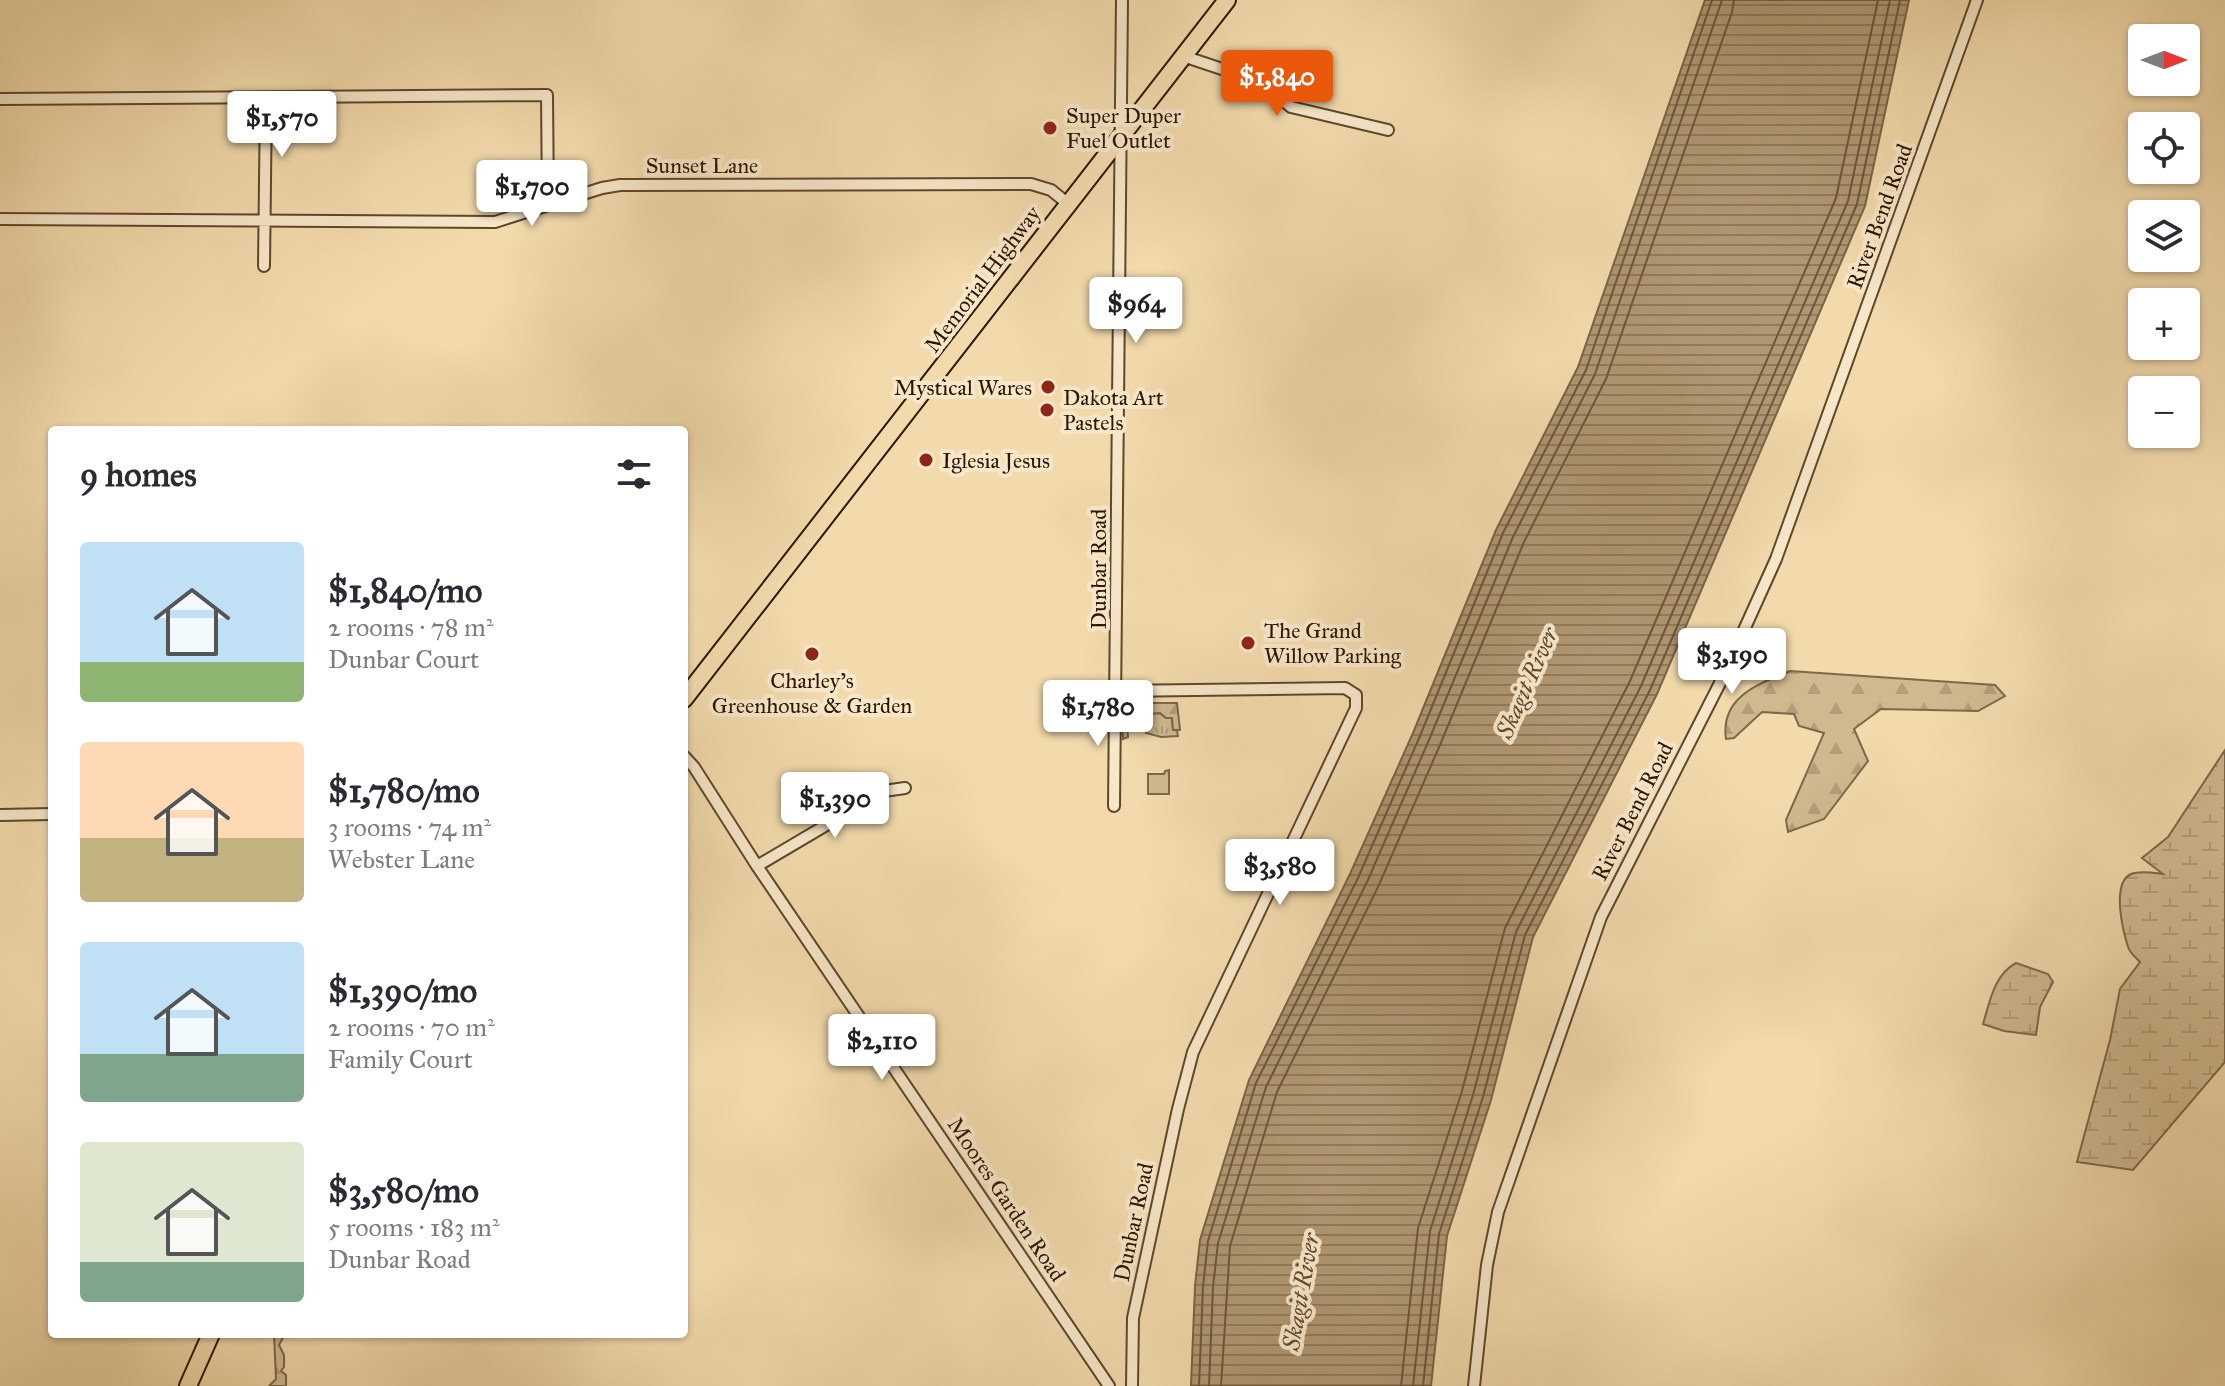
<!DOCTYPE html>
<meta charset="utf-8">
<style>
:root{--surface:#fff;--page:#f7f7f7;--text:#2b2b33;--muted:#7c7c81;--accent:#ea580c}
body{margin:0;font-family:"IM FELL Great Primer",serif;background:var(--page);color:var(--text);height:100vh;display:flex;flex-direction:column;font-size:30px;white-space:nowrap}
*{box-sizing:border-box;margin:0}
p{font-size:26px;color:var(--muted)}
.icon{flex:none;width:44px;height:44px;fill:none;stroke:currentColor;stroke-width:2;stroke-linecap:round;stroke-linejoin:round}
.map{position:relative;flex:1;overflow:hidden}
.details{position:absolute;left:48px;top:426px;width:640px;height:912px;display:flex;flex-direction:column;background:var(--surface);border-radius:8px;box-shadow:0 2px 6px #0004}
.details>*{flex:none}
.needle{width:52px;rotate:90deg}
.fabs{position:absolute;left:2128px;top:24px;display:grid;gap:16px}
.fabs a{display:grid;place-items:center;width:72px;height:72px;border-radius:8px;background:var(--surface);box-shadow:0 2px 6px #0004;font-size:40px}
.price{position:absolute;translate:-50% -68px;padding:0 18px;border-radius:8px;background:#fff;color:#222;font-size:26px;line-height:52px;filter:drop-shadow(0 2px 4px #0008)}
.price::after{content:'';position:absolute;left:50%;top:48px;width:24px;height:18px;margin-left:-12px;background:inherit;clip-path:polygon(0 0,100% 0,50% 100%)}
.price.active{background:var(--accent);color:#fff}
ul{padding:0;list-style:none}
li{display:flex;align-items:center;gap:24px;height:200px;padding:0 32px}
li span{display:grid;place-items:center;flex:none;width:224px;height:160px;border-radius:8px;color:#555}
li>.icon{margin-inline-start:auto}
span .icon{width:96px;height:96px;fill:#fffc;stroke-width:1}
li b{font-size:34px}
h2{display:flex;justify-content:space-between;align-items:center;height:96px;padding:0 32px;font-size:34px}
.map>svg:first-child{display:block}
</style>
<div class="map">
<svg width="2225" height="1386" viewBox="0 0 2225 1386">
<defs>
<pattern id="grass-tufts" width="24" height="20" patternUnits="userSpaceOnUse" patternTransform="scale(2)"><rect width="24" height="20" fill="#d0b98f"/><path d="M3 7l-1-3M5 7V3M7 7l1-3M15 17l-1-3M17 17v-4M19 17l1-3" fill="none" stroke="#b39e7a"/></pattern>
<pattern id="forest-firs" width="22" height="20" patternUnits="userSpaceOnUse" patternTransform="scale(2)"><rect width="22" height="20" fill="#d0b98f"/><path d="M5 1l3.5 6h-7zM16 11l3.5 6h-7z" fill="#b39e7a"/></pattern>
<pattern id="wetland-marsh" width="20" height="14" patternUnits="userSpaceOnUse" patternTransform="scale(2)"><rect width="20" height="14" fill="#d0b98f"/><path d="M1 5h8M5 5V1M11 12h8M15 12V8" fill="none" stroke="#b39e7a"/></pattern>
<pattern id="water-rules" width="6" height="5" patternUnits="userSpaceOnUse" patternTransform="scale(2)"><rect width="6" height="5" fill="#af9772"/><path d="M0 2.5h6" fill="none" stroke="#8f7a5b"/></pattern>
</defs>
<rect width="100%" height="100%" fill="#f2daac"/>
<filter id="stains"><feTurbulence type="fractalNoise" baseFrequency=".0025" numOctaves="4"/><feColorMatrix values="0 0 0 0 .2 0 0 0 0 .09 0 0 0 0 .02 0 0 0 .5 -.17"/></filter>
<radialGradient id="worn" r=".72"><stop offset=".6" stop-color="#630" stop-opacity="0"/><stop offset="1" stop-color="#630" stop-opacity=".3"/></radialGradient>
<path fill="url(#grass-tufts)" stroke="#7e6848" stroke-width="2" d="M1160 713 1166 718H1172L1173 729 1177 731 1178 736 1161 737 1146 733 1144 722 1149 714Z
M1169 770V794H1148V774H1164L1165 771Z"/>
<path fill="url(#forest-firs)" stroke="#7e6848" stroke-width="2" d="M1790 671 1995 685 2005 696 1978 711 1881 709 1854 729 1868 761 1824 819 1788 832 1786 820 1824 733 1799 726 1794 714 1762 712 1734 738 1726 739C1720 697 1758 684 1790 671Z
M1129 703H1177L1180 730H1173L1172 718H1166L1160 713 1149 714 1146 710 1140 709 1137 718 1127 717 1128 737 1123 739 1122 704Z
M274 1334H285L279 1345 284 1355V1367L281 1371 286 1375V1386H269L276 1379Z"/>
<path fill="url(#wetland-marsh)" stroke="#7e6848" stroke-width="2" d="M2225 750V1062L2133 1170 2077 1162 2110 1040 2120 989 2140 962C2135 957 2130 953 2128 947 2123 931 2111 883 2131 874 2141 870 2154 873 2163 874L2142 858 2168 837Z
M2016 963 2048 974 2053 982 2040 1007 2036 1035 2004 1031 1983 1024C1990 1001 1994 975 2016 963Z"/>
<path fill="url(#water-rules)" stroke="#7b6344" stroke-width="2" d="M1705 0H1909L1865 206 1657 694 1533 937 1491 1100 1447 1236 1431 1386H1191L1195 1286 1200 1240 1249 1080 1350 874 1413 733 1496 530 1578 367Z"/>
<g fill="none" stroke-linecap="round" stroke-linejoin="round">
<path stroke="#6e5639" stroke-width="2" d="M1199 1386 1203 1287 1208 1241 1256 1083 1358 878 1420 736 1503 533 1586 370 1712 0
M1209 1386 1213 1287 1218 1243 1266 1087 1367 882 1429 740 1513 537 1595 374 1722 0
M1221 1386 1230 1246 1277 1092 1378 887 1440 745 1524 542 1606 379 1732 12 1734 0
M1401 1386 1418 1228 1462 1091 1505 928 1630 681 1836 198 1878 0
M1413 1386 1430 1231 1473 1095 1516 932 1641 686 1848 201 1890 0
M1423 1386 1439 1234 1483 1097 1525 935 1650 690 1857 204 1900 0"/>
<defs>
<path id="minor" d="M1183 56 1261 82 1291 107 1388 130
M0 99 547 95 548 204
M0 219 495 222 602 188 620 185 1031 184 1051 190 1067 203
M264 266 266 98
M1117 691 1345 688 1356 695V708L1193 1052 1178 1109 1133 1318 1132 1386
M684 756 694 767 757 866 1109 1386
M1114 806 1122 0
M0 815 52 814
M757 866 884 791 905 788
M1474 1386 1487 1265 1498 1212 1601 917 1721 681 1776 559 1977 0"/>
<path id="primary" d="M684 699 1227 0
M188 1386 211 1334"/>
</defs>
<use href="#minor" stroke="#5e472b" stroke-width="14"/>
<use href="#primary" stroke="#2c1600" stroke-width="20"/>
<use href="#minor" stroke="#f7e7c9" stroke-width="10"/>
<use href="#primary" stroke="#f2daac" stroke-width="16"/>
</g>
<g fill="#8f2418" stroke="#f7e7c9" stroke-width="3">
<circle cx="1050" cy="128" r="8"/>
<circle cx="1048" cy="387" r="8"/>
<circle cx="1047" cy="410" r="8"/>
<circle cx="926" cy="460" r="8"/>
<circle cx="1248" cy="643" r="8"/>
<circle cx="812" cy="654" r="8"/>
</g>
<g text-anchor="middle" stroke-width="8" stroke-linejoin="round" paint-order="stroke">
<g font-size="22" fill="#2c1600" stroke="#f7e7c9" text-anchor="start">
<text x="1066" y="123">Super Duper<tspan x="1066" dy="25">Fuel Outlet</tspan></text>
<text x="1032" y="395" text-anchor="end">Mystical Wares</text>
<text x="1063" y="405">Dakota Art<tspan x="1063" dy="25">Pastels</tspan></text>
<text x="942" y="468">Iglesia Jesus</text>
<text x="1264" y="638">The Grand<tspan x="1264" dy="25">Willow Parking</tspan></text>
<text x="812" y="688" text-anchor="middle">Charley's<tspan x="812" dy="25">Greenhouse &amp; Garden</tspan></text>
</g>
<g font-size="22" fill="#2c1600" stroke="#f7e7c9">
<text x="702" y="173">Sunset Lane</text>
<text transform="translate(1879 216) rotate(-70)" y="8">River Bend Road</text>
<text transform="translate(982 279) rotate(-53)" y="8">Memorial Highway</text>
<text transform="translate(1098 569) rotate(-90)" y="8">Dunbar Road</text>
<text transform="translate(1632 811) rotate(-63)" y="8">River Bend Road</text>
<text transform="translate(1007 1199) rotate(56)" y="8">Moores Garden Road</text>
<text transform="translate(1133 1222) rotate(-78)" y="8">Dunbar Road</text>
</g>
<g font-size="24" font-style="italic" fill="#604a2e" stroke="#f7e7c9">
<text transform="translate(1527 683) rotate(-66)" y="8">Skagit River</text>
<text transform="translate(1301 1292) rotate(-80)" y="8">Skagit River</text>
</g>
</g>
<rect width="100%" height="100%" filter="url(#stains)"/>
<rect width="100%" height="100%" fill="url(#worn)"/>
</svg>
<div class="fabs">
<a><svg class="needle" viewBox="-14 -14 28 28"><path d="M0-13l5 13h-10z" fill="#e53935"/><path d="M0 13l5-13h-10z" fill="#7c7c81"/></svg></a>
<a><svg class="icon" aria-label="locate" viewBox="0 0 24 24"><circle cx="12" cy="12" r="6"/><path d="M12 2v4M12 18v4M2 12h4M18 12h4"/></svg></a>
<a><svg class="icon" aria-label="layers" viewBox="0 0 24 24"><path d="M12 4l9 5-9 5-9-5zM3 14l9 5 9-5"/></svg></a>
<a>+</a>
<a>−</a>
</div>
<b class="price active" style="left:1277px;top:118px">$1,840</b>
<b class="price" style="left:282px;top:159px">$1,570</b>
<b class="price" style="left:532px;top:228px">$1,700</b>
<b class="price" style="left:1136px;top:345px">$964</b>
<b class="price" style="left:1732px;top:696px">$3,190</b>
<b class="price" style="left:1098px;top:748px">$1,780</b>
<b class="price" style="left:835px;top:840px">$1,390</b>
<b class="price" style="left:1280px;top:907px">$3,580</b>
<b class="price" style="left:882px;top:1082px">$2,110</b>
<section class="details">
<h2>9 homes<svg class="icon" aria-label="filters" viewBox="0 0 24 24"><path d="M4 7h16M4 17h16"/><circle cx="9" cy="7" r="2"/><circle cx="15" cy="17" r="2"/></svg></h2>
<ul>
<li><span style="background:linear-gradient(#bfe0f5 75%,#8fb573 0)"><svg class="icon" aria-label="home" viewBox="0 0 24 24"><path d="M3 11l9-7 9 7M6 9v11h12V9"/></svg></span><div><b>$1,840/mo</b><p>2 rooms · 78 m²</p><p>Dunbar Court</p></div></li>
<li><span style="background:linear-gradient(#ffd9b3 60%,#c2b280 0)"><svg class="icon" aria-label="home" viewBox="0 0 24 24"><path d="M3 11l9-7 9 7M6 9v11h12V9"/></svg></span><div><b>$1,780/mo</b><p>3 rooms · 74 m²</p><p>Webster Lane</p></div></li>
<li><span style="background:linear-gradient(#bfe0f5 70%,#7fa58c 0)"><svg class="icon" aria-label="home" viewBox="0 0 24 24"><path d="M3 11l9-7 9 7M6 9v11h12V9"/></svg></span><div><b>$1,390/mo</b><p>2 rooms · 70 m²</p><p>Family Court</p></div></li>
<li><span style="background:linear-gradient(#dfe7d0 75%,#7fa58c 0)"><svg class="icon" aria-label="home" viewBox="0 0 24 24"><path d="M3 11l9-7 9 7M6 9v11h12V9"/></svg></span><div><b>$3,580/mo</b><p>5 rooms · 183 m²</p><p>Dunbar Road</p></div></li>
</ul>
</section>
</div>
